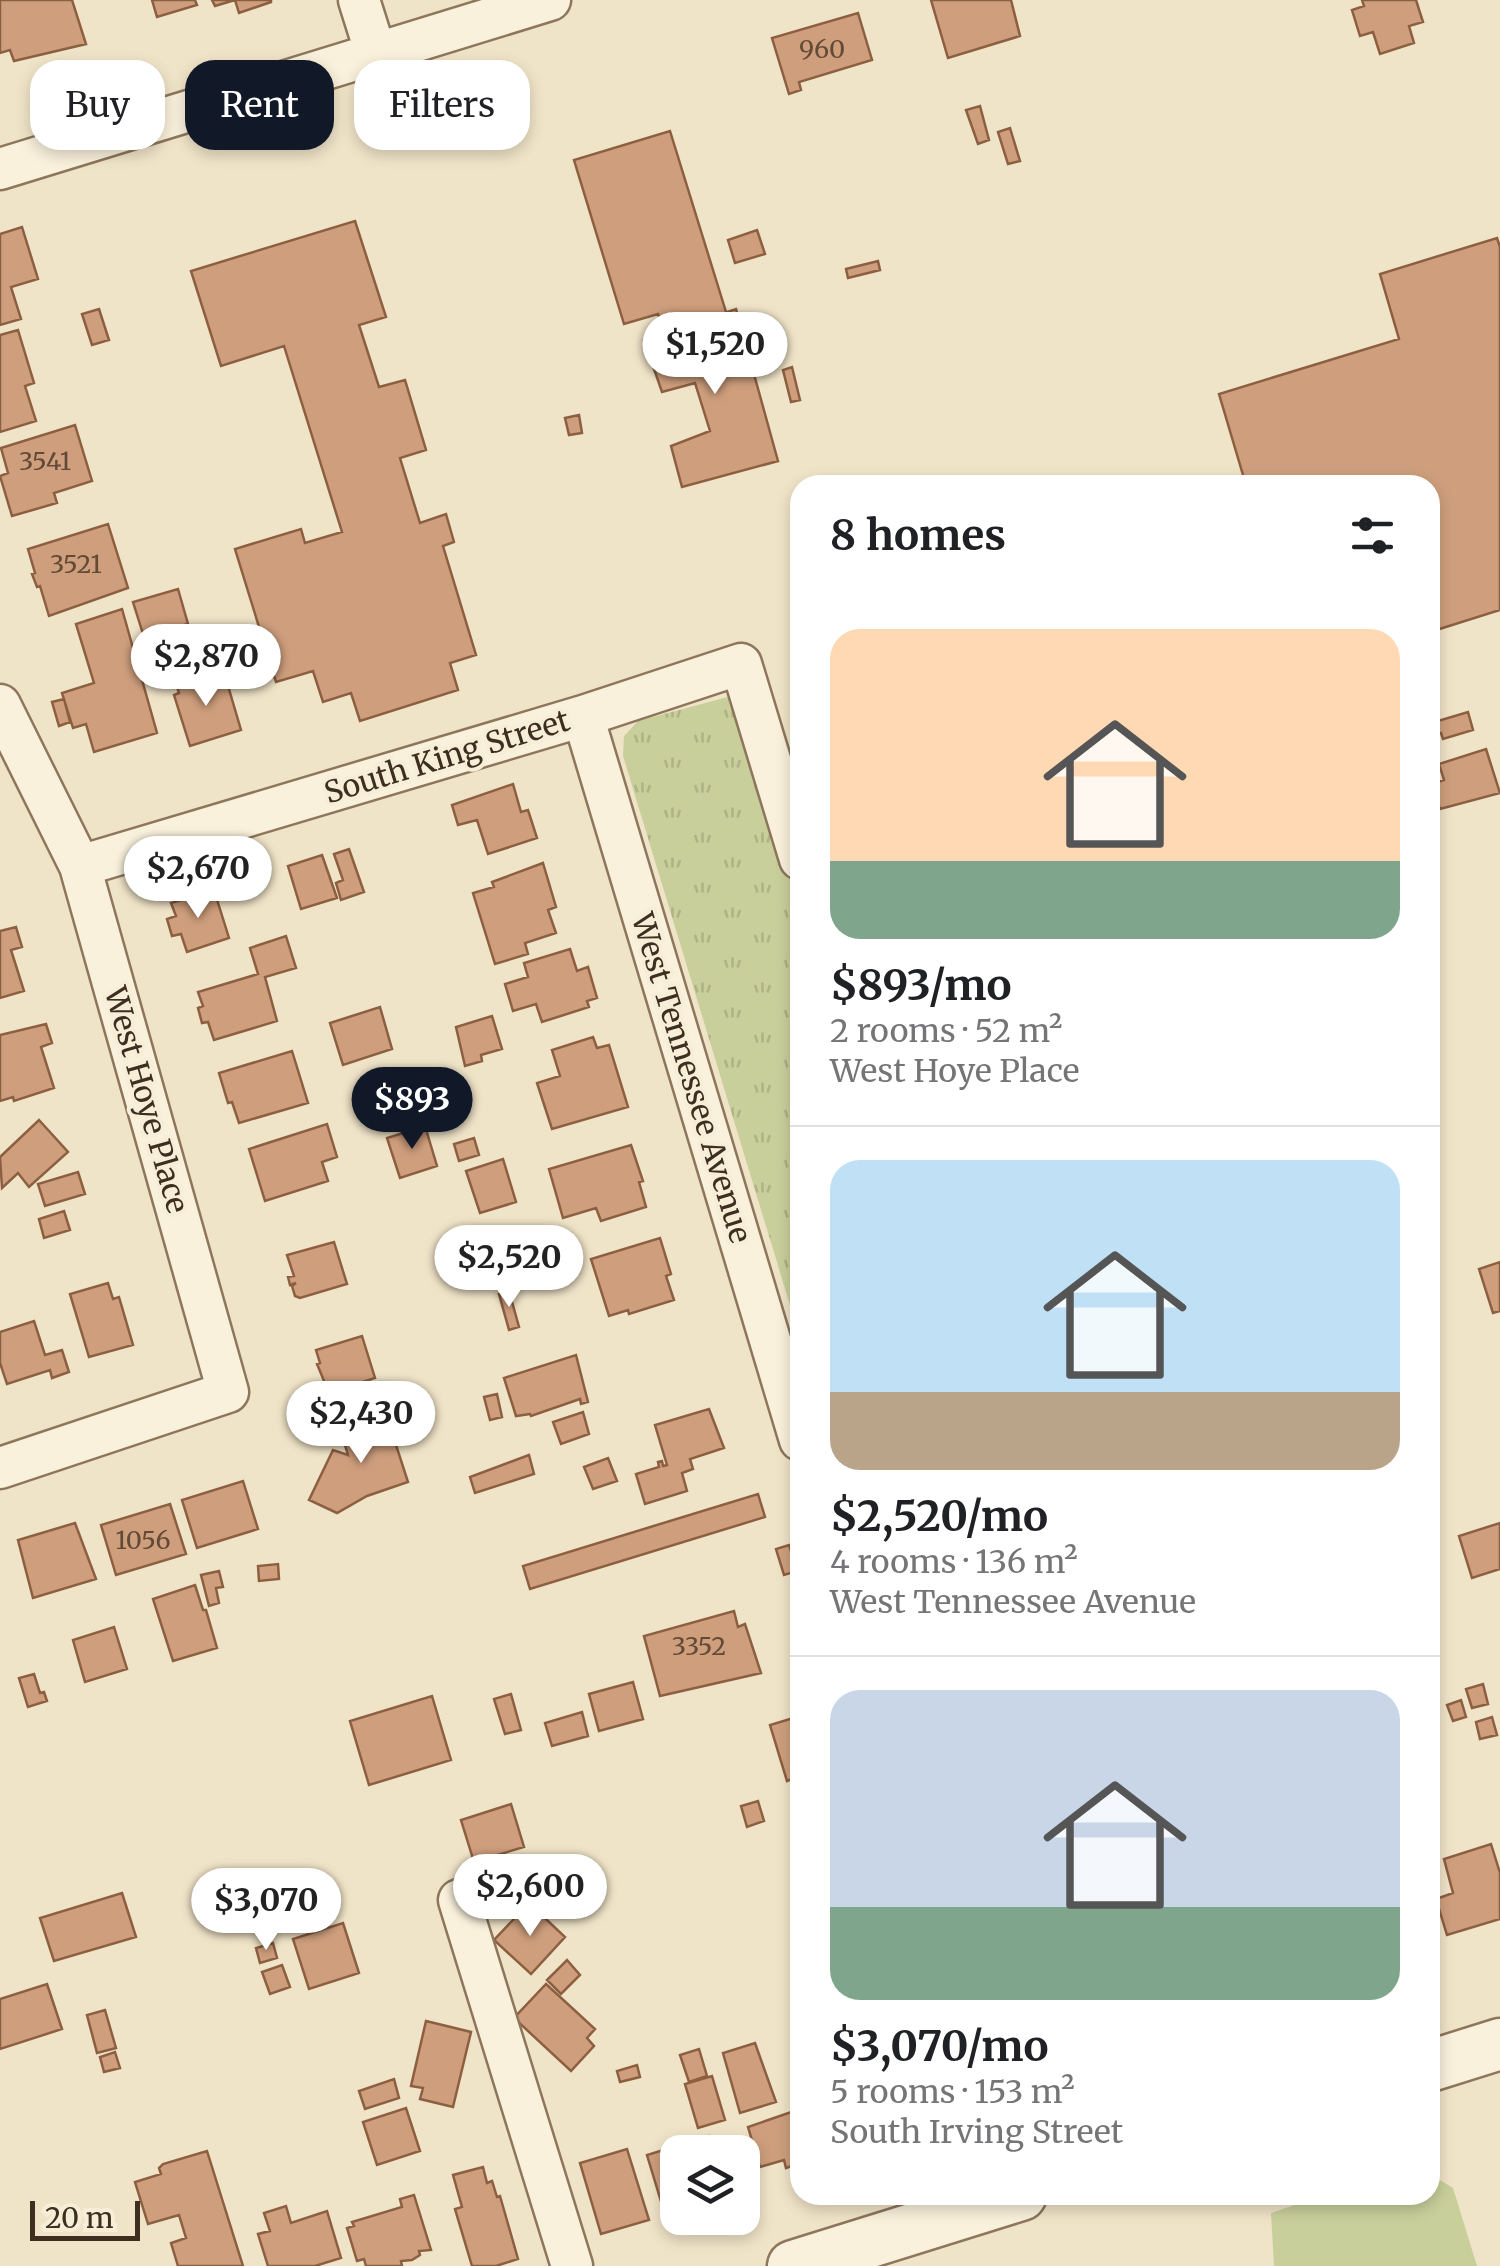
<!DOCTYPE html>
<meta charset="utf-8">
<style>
:root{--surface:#fff;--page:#f6f6f6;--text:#202124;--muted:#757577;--line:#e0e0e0;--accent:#111827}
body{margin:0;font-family:Merriweather,serif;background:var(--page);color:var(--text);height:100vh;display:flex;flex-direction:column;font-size:38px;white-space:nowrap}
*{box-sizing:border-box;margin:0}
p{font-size:32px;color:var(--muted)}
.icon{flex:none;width:55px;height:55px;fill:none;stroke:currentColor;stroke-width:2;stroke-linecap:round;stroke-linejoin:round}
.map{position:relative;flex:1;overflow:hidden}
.drawer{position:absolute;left:790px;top:475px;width:650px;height:1730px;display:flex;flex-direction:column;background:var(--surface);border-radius:30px;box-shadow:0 5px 15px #0003}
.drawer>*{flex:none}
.guide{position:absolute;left:30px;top:60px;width:610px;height:90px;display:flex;gap:20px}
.fabs{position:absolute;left:660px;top:2135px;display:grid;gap:20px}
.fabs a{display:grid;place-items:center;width:100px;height:100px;border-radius:20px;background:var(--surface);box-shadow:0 5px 15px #0003;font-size:50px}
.scale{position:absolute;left:30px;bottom:25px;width:110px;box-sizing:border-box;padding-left:10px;border:5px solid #3d2e20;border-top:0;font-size:28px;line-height:35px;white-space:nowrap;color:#3d2e20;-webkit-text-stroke:8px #f7eed8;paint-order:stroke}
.price{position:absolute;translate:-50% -85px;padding:0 22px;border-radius:35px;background:#fff;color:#222;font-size:32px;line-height:65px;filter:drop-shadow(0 2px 5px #0008)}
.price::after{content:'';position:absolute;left:50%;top:60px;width:30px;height:22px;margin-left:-15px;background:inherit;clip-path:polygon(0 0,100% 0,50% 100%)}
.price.selected{background:var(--accent);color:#fff}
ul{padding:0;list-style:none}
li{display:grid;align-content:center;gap:20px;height:530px;padding:0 40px}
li+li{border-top:2px solid var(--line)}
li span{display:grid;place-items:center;height:310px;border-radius:30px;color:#555}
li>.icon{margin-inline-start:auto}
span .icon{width:180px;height:180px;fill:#fffc;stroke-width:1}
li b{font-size:42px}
h2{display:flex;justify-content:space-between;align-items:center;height:120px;padding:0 40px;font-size:42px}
.pill{padding:0 35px;border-radius:30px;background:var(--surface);box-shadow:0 5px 15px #0003;font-size:35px;line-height:90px}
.pill.selected{background:var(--accent);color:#fff}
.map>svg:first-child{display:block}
</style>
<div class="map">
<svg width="1500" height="2266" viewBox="0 0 1500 2266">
<defs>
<pattern id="grass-tufts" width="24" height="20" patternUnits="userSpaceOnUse" patternTransform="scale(2.5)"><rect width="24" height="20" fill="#c9cf9b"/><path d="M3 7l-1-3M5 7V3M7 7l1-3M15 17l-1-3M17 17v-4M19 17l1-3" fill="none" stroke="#aeb285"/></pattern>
</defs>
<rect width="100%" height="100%" fill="#f0e4c8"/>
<path fill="url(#grass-tufts)" d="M735 695 800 871V1338L623 756 624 736 638 721Z"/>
<path fill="#c9cf9b" d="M1430 2174 1453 2188 1477 2266H1274L1271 2213 1324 2195H1430Z"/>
<path fill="#cf9f7d" stroke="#8d5f41" stroke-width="2.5" d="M0 0H72L86 44 14 61 10 50 0 53Z
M152 0H195L197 5 157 17Z
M212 0H271V2L239 13 235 0 215 6Z
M931 0H1011L1020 36 948 58Z
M1362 0H1416L1423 22 1409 26 1414 43 1380 54 1373 32 1360 36 1352 10 1364 6Z
M858 13 872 60 799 82 801 90 789 94 772 38Z
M980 106 989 140 978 144 966 110Z
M1010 128 1020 161 1008 164 998 132Z
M670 131 726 312 665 332 658 314 624 324 574 160Z
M355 221 386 317 359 325 379 387 405 380 426 450 400 458 420 523 446 514 454 542 443 546 476 655 450 663 458 690 360 721 351 693 323 702 313 671 276 682 235 549 301 529 305 543 342 532 284 346 221 366 191 271Z
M22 227 38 279 11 287 21 319 0 325V234Z
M757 230 765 254 735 263 728 240Z
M1497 238 1500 247V610L1430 632V485H1348L1347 482 1246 485 1219 394 1399 339 1380 274Z
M878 261 880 270 848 278 846 269Z
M99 309 109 340 92 345 82 314Z
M736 309 778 461 682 487 671 446 710 431 695 383 662 392 644 340Z
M18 330 34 383 25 386 36 421 0 432V335Z
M792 367 800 400 791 402 783 370Z
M579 415 582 433 569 435 565 418Z
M75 425 92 481 54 493 57 503 12 516 0 476 8 473 1 448Z
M108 524 128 588 49 616 40 586 37 587 32 574 35 573 28 549Z
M178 589 188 624 144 637 133 602Z
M122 609 157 733 94 752 86 724 73 728 62 693 94 683 76 624Z
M201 673 205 685 226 679 241 730 190 746 174 695 179 693 175 681Z
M64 699 70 722 59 726 52 702Z
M1430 700 1438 721 1468 712 1473 730 1443 739 1441 733 1430 736Z
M1486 749 1500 793 1440 809 1432 784 1444 780 1439 764Z
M513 784 521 812 528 810 537 838 488 854 477 820 458 825 452 805Z
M349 849 364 892 341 900 336 883 343 880 334 854Z
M322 855 337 898 301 909 288 866Z
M543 863 556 907 548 910 556 933 525 943 528 954 495 964 473 893 494 887 492 882Z
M214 890 229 938 187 952 181 934 172 936 167 919 176 916 171 903Z
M16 927 22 947 11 950 24 991 0 998V931Z
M286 936 296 968 265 977 277 1021 214 1040 208 1022 202 1023 198 1008 203 1006 198 992 258 974 250 948Z
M570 949 577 971 588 967 597 998 587 1001 589 1007 542 1022 536 1004 513 1011 505 984 528 977 524 963Z
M380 1007 392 1049 343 1065 330 1023Z
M492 1016 502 1049 481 1055 482 1061 465 1066 456 1027Z
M46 1024 52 1043 41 1047 54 1088 14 1101 13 1097 0 1101V1035Z
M593 1037 597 1048 609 1045 628 1107 552 1129 537 1083 560 1076 552 1050Z
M292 1051 308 1103 239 1123 232 1102 228 1103 219 1073Z
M39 1120 68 1152 29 1187 18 1173 2 1188 0 1157Z
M327 1124 337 1157 322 1162 328 1181 265 1201 249 1149Z
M425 1126 437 1166 400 1178 387 1138Z
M474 1138 479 1155 459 1161 454 1144Z
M631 1145 643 1181 639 1182 646 1207 601 1221 596 1208 563 1218 549 1169Z
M503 1159 516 1202 480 1213 466 1171Z
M78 1172 85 1194 45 1206 38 1184Z
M64 1211 70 1230 44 1238 39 1219Z
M660 1238 671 1274 666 1276 674 1300 629 1314 628 1310 609 1316 591 1259Z
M334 1242 347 1284 300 1298 295 1296 292 1286 296 1283 290 1285 288 1277 294 1276 287 1255Z
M1500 1262V1311L1493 1313 1479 1269Z
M108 1283 113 1299 119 1297 133 1345 89 1357 70 1294Z
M509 1291 519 1327 509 1330 499 1294Z
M34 1321 45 1355 62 1350 69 1372 52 1378 50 1370 7 1384 0 1363V1332Z
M362 1336 375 1378 329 1393 317 1364 320 1363 316 1350Z
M576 1355 588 1402 581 1404 580 1399 531 1416 530 1414 516 1416 504 1378Z
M497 1394 502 1417 490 1420 484 1397Z
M709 1409 724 1448 690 1459 693 1469 682 1473 687 1491 645 1504 636 1474 659 1467 658 1462 662 1461 663 1466 667 1465 655 1425Z
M583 1412 589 1434 561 1444 553 1422Z
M386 1414 408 1482 367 1496 337 1513 309 1500 333 1450 348 1455 340 1429Z
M529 1455 534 1474 475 1493 470 1477Z
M608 1458 617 1481 593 1489 584 1467Z
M243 1481 258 1529 197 1548 182 1500Z
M758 1494 765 1517 530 1589 523 1566Z
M170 1504 186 1554 116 1575 101 1525Z
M75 1523 96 1579 33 1598 18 1540Z
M1500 1523V1569L1472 1578 1459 1536Z
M789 1545 797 1571 784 1575 776 1549Z
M278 1564 279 1579 259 1581 258 1566Z
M219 1571 223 1587 216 1588 219 1603 209 1606 201 1575Z
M195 1585 203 1610H206L217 1648 173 1661 153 1599Z
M734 1611 738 1627 745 1624 761 1673 660 1696 644 1636Z
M114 1627 127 1669 85 1682 73 1640Z
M34 1674 40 1693 44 1692 47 1701 28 1707 19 1678Z
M633 1682 643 1719 599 1731 589 1694Z
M1483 1684 1488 1704 1472 1708 1466 1689Z
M511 1694 521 1730 505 1734 494 1699Z
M432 1696 451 1760 369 1785 350 1721Z
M1461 1700 1466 1717 1453 1721 1447 1705Z
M582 1712 588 1736 552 1746 545 1723Z
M800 1716V1805L792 1779 787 1781 770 1725Z
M1492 1717 1497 1735 1480 1739 1476 1722Z
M758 1801 764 1821 747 1827 741 1806Z
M511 1804 524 1847 474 1862 461 1820Z
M1491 1844 1500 1873V1919L1447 1935 1436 1899 1453 1893 1444 1859Z
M122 1893 136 1937 54 1961 40 1918Z
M529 1903 565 1937 531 1974 494 1940Z
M343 1923 359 1973 309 1989 293 1939Z
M273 1943 277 1958 260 1963 256 1948Z
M567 1960 580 1975 561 1994 547 1980Z
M282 1965 290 1987 270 1994 262 1972Z
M47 1984 62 2029 0 2049V1999Z
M546 1984 595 2029 587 2038 594 2046 571 2071 514 2018Z
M105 2010 116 2048 97 2053 87 2015Z
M426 2021 471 2032 453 2107 420 2099 423 2088 411 2086Z
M755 2043 776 2102 740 2113 723 2053Z
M699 2049 707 2076 689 2082 680 2055Z
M115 2052 120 2068 104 2072 100 2057Z
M637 2065 640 2077 620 2082 617 2071Z
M712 2076 725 2120 698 2128 685 2084Z
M394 2079 399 2098 365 2109 359 2091Z
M406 2108 420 2151 377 2165 363 2122Z
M800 2109V2163L786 2168 784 2160 760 2167 748 2127Z
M709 2136 714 2152H678V2213L675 2204 663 2208 647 2155Z
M627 2149 649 2220 601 2234 580 2163Z
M207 2151 243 2266H178L171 2243 186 2238 179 2215 148 2224 135 2182 161 2174 159 2168 163 2164Z
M483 2167 487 2183 492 2181 497 2197 500 2196 518 2259 496 2266H472L455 2209 462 2207 453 2175Z
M414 2195 431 2250 419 2251 420 2255 412 2260 401 2261 402 2266H366L364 2259 357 2261 347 2228 354 2226 352 2222 402 2207 400 2199Z
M286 2206 291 2223 327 2211 341 2258 315 2266H268L258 2234 270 2231 264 2213Z"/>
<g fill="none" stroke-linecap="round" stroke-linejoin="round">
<defs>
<path id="minor" d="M359 0 376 54
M0 169 550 0
M0 705 80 866 228 1392 0 1468
M583 716 800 1440
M80 866 583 716 741 664 800 859
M459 1900 572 2266"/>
<path id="tertiary" d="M1430 2066 1500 2044
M793 2266 1021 2195"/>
</defs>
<use href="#minor" stroke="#8d765c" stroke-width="45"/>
<use href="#tertiary" stroke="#8d765c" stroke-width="55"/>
<use href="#minor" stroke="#faf1dc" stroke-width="40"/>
<use href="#tertiary" stroke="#faf1dc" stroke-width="50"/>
</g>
<g text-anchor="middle" stroke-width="8" stroke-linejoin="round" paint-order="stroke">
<g font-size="25" fill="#624a37">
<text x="822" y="58">960</text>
<text x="45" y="470">3541</text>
<text x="76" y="573">3521</text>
<text x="143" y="1549">1056</text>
<text x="699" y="1655">3352</text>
</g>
<g font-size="30" fill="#3d2e20" stroke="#f7eed8">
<text transform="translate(447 757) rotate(-17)" y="10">South King Street</text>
<text transform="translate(691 1078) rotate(73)" y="10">West Tennessee Avenue</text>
<text transform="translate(146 1100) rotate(74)" y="10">West Hoye Place</text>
</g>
</g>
</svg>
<div class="fabs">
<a><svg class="icon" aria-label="layers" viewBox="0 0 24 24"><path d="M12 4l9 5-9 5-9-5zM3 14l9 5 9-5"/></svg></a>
</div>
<div class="scale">20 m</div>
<b class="price" style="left:715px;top:397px">$1,520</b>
<b class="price" style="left:206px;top:709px">$2,870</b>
<b class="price" style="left:198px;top:921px">$2,670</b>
<b class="price selected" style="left:412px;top:1152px">$893</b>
<b class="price" style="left:509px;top:1310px">$2,520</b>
<b class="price" style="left:361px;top:1466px">$2,430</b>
<b class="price" style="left:530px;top:1939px">$2,600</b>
<b class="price" style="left:266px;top:1953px">$3,070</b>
<div class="guide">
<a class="pill">Buy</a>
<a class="pill selected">Rent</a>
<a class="pill">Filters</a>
</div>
<section class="drawer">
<h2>8 homes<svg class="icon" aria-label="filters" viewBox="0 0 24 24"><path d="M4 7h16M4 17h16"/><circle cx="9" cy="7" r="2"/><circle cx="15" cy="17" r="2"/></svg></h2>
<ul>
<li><span style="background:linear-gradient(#ffd9b3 75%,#7fa58c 0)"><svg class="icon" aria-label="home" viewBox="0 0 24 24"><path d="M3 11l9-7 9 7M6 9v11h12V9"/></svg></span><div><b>$893/mo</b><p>2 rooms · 52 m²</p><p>West Hoye Place</p></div></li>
<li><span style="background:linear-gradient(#bfe0f5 75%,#b9a48a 0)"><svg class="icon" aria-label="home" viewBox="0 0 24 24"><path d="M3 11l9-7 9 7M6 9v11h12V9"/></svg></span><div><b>$2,520/mo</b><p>4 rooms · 136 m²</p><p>West Tennessee Avenue</p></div></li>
<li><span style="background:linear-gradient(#c9d6e8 70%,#7fa58c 0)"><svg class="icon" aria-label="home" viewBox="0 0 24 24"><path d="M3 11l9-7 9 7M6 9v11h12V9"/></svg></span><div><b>$3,070/mo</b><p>5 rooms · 153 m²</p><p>South Irving Street</p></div></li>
</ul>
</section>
</div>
